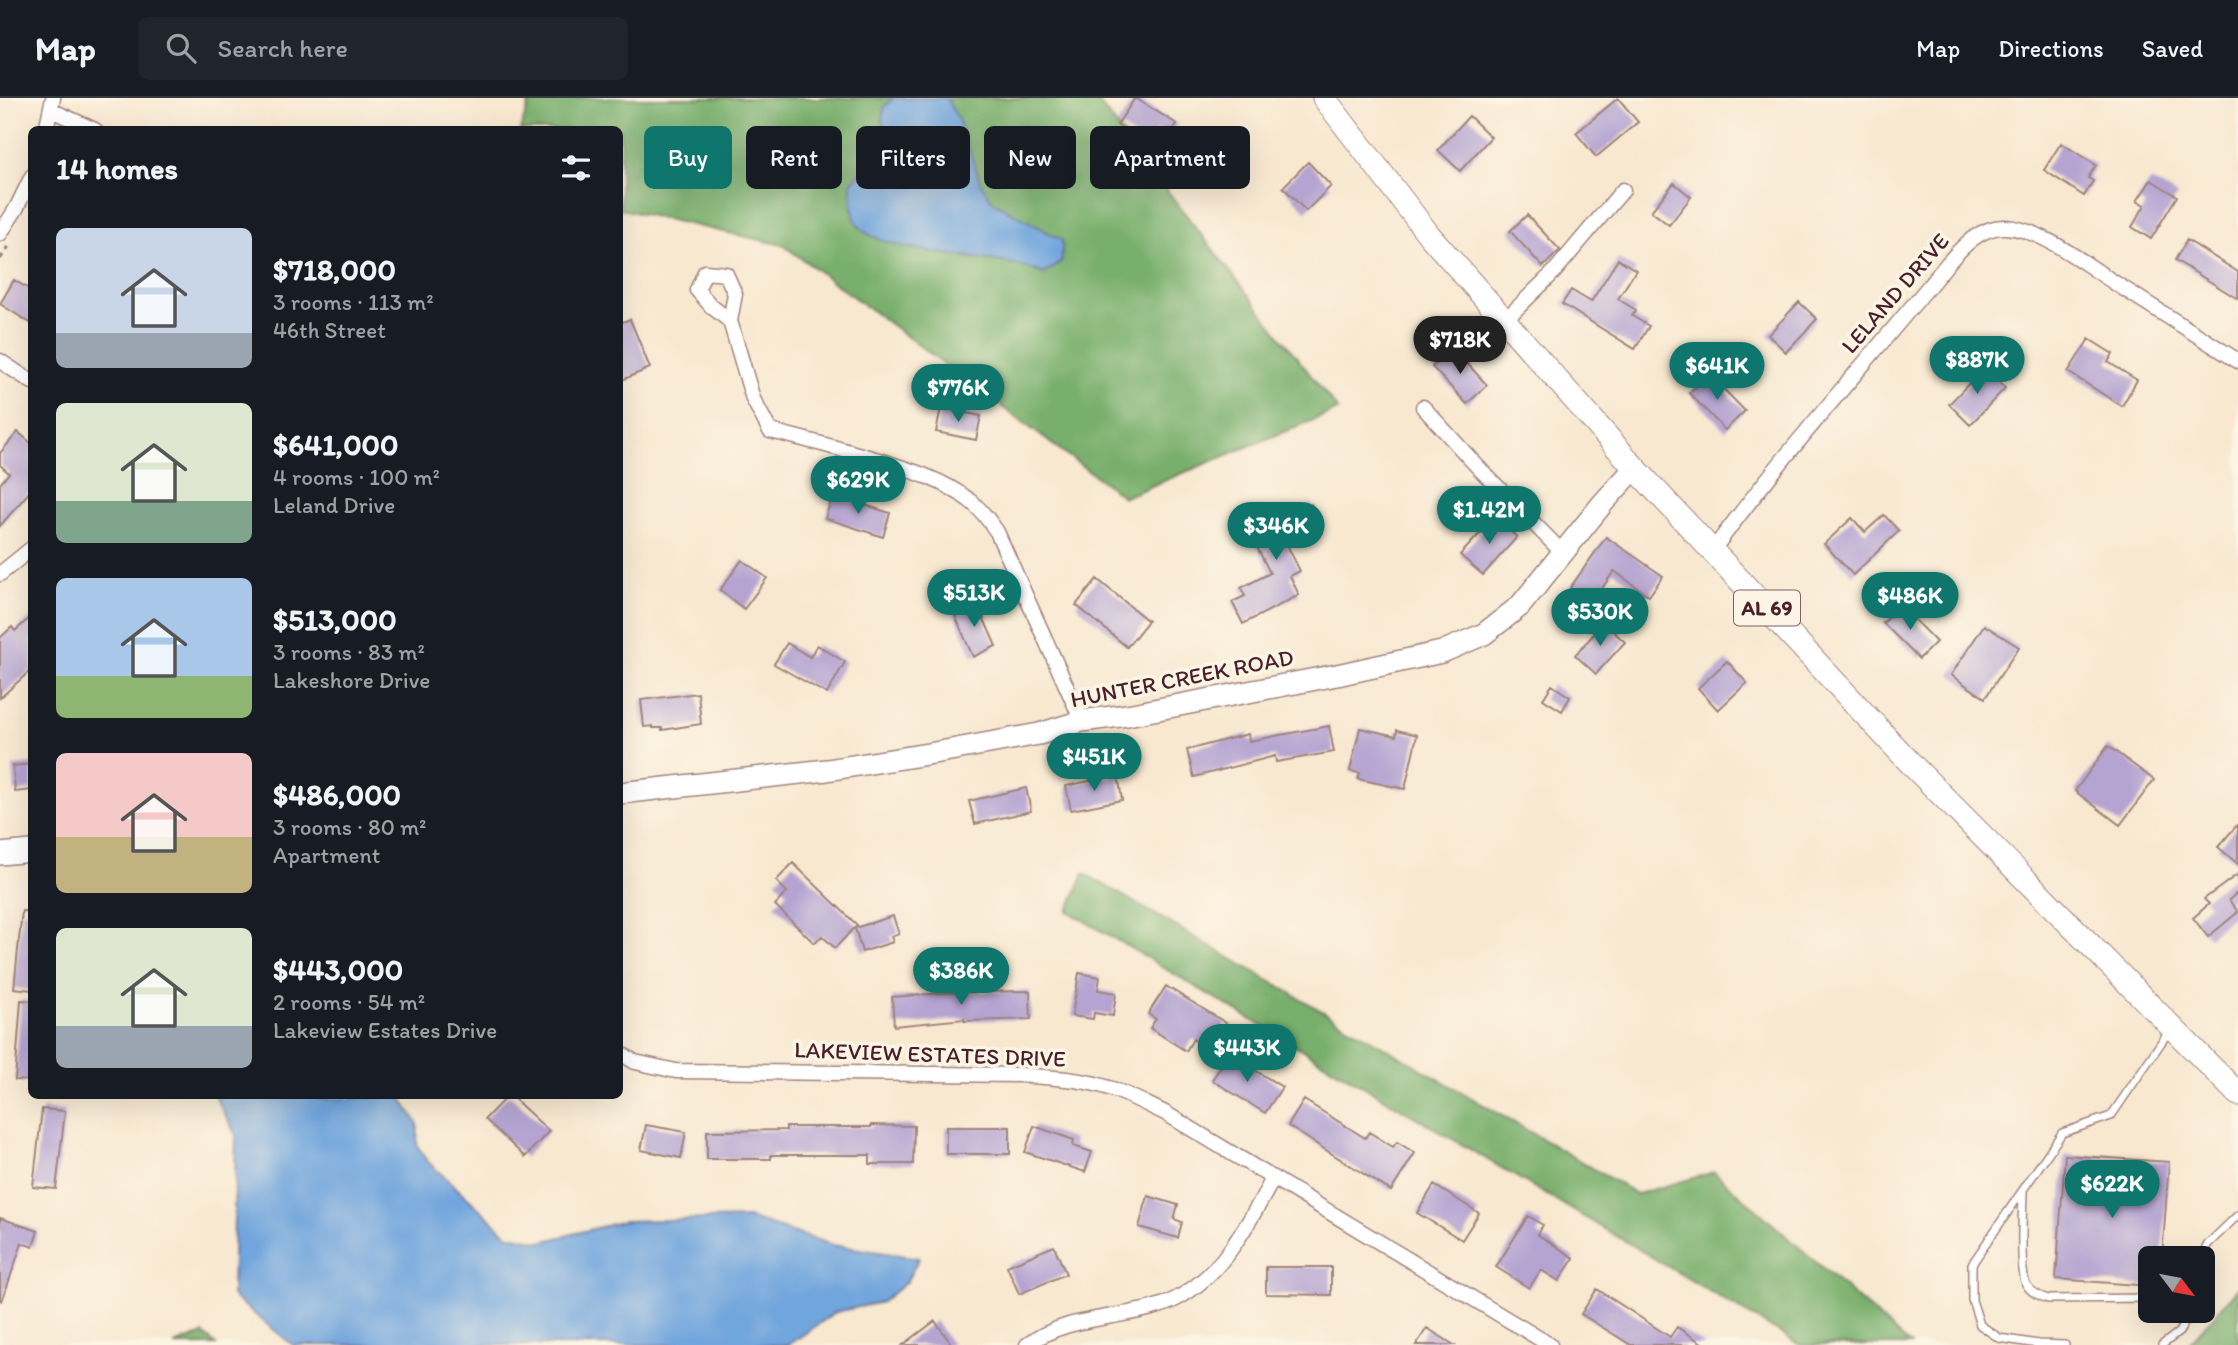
<!DOCTYPE html>
<meta charset="utf-8">
<style>
:root{--surface:#171b24;--page:#20242c;--text:#f1f3f6;--muted:#9ea1a6;--line:#363941;--accent:#0f766e}
body{margin:0;font-family:Itim,sans-serif;background:var(--page);color:var(--text);height:100vh;display:flex;flex-direction:column;font-size:26px;white-space:nowrap}
*{box-sizing:border-box;margin:0}
p{font-size:23px;color:var(--muted)}
.icon{flex:none;width:38px;height:38px;fill:none;stroke:currentColor;stroke-width:2;stroke-linecap:round;stroke-linejoin:round}
.map{position:relative;flex:1;overflow:hidden}
.drawer{position:absolute;left:28px;top:28px;width:595px;height:973px;display:flex;flex-direction:column;background:var(--surface);border-radius:10px;box-shadow:0 7px 28px #0002}
.drawer>*{flex:none}
.hud{position:absolute;left:644px;top:28px;width:665px;height:63px;display:flex;gap:14px}
.needle{width:46px;rotate:122deg}
.controls{position:absolute;left:2138px;top:1148px;display:grid;gap:14px}
.controls a{display:grid;place-items:center;width:77px;height:77px;border-radius:10px;background:var(--surface);box-shadow:0 7px 28px #0002;font-size:35px}
.price{position:absolute;translate:-50% -60px;padding:0 16px;border-radius:24px;background:var(--accent);color:#fff;font-size:23px;line-height:46px;filter:drop-shadow(0 2px 4px #0008)}
.price::after{content:'';position:absolute;left:50%;top:42px;width:21px;height:16px;margin-left:-10px;background:inherit;clip-path:polygon(0 0,100% 0,50% 100%)}
.price.selected{background:#222;color:#fff}
ul{padding:0;list-style:none}
li{display:flex;align-items:center;gap:21px;height:175px;padding:0 28px}
li span{display:grid;place-items:center;flex:none;width:196px;height:140px;border-radius:10px;color:#555}
li>.icon{margin-inline-start:auto}
span .icon{width:84px;height:84px;fill:#fffc;stroke-width:1}
li b{font-size:30px}
h2{display:flex;justify-content:space-between;align-items:center;height:84px;padding:0 28px;font-size:30px}
.chip{padding:0 24px;border-radius:10px;background:var(--surface);box-shadow:0 7px 28px #0002;font-size:24px;line-height:63px}
.chip.selected{background:var(--accent);color:#fff}
header{display:flex;align-items:center;gap:42px;box-sizing:border-box;height:98px;padding:0 35px;background:var(--surface);border-bottom:2px solid var(--line)}
header strong{font-size:33px}
nav{display:flex;gap:38px;margin-inline-start:auto;font-size:24px}
.search{width:490px;height:63px;background:var(--page);display:flex;align-items:center;gap:18px;box-sizing:border-box;padding:0 24px;border-radius:10px;color:var(--muted);font-size:26px}
.map>svg:first-child{display:block}
</style>
<header>
<strong>Map</strong>
<div class="search"><svg class="icon" aria-label="search" viewBox="0 0 24 24"><circle cx="10" cy="10" r="6"/><path d="M15 15l6 6"/></svg>Search here</div>
<nav><a>Map</a><a>Directions</a><a>Saved</a></nav>
</header>
<div class="map">
<svg width="2238" height="1247" viewBox="0 0 2238 1247">
<rect width="100%" height="100%" fill="#fcf5e5"/>
<filter id="ink" filterUnits="userSpaceOnUse"><feTurbulence type="fractalNoise" baseFrequency=".0143" numOctaves="2"/><feDisplacementMap in="SourceGraphic" scale="14" xChannelSelector="R" yChannelSelector="G"/><feConvolveMatrix kernelMatrix="1 2 1 2 8 2 1 2 1" color-interpolation-filters="sRGB"/></filter>
<filter id="wash" filterUnits="userSpaceOnUse"><feTurbulence type="fractalNoise" baseFrequency=".00686" numOctaves="4" result="noise"/><feDisplacementMap in="SourceGraphic" scale="28" xChannelSelector="R" yChannelSelector="G"/><feGaussianBlur stdDeviation="1.57" result="paint"/><feColorMatrix in="noise" values="0 0 0 0 0 0 0 0 0 0 0 0 0 0 0 0 0 1.4 0 .05"/><feComposite in="paint" operator="in"/></filter>
<g filter="url(#wash)">
<rect width="100%" height="100%" fill="#f8e8d0"/>
<path fill="#78af6c" stroke="#61674c" stroke-width="2" d="M531 0H1095L1338 312 1124 399 783 147 620 111V32H520Z
M1084 775 1637 1096 1714 1074 1910 1247H1800L1068 813Z
M2238 1190V1247H2188Z
M203 1236 216 1247H174Z"/>
<path fill="#71a5dd" stroke="#5e6284" stroke-width="2" d="M893 0H946L958 21 982 88 995 105 1062 142V163L1044 176C1034 172 1023 168 1013 166 981 158 876 154 858 127 851 116 851 97 851 84L862 74 897 85 901 71 882 23 884 9Z
M215 998H312L323 1001 400 998 418 1026 417 1047 427 1063 507 1136 541 1144 624 1123 748 1120 833 1147 919 1160 906 1184 882 1204 836 1214 788 1247H293L232 1198 236 1037Z"/>
<g id="blocks">
<path fill="#b5a4d2" d="M1135 0 1177 26 1168 40 1156 32 1147 46 1117 27Z
M1618 0 1638 24 1596 59 1576 35Z
M1469 18 1491 39 1460 73 1438 52Z
M2061 45 2096 67 2088 80 2093 83 2084 98 2044 72Z
M1308 64 1331 88 1306 113 1283 89Z
M2151 82 2177 98 2151 141 2132 129 2145 107 2137 103Z
M1674 85 1691 99 1669 127 1651 113Z
M1527 117 1560 152 1543 169 1510 133Z
M2187 142 2238 174V201L2175 162Z
M1618 161 1636 172 1618 201 1636 212 1632 218 1649 228 1635 251 1562 206 1571 192 1591 204Z
M14 182 32 193V226L0 206Z
M1799 204 1817 221 1786 254 1768 237Z
M630 221 650 270 620 283V225Z
M2089 241 2113 256 2108 264 2137 282 2122 308 2068 274Z
M1453 250 1487 287 1467 306 1432 269Z
M1984 270 2005 290 1970 327 1949 306Z
M1709 276 1745 313 1725 332 1689 295Z
M941 310 981 318 976 342 936 334Z
M18 334 32 346V391L0 428V386L9 375 0 367V355Z
M833 397 890 415 883 439 825 420Z
M1311 406 1323 429 1287 447 1300 473 1290 478 1299 497 1243 526 1232 504 1245 498 1241 490 1270 475 1247 429 1271 417 1275 425Z
M1884 417 1899 433 1853 477 1824 446 1852 420 1865 434Z
M1495 419 1517 439 1483 477 1460 457Z
M1606 439 1663 478 1649 498 1614 473 1592 505 1570 490Z
M742 462 767 480 744 511 720 492Z
M1097 481 1148 523 1127 549 1076 507Z
M976 503 996 548 973 559 953 513Z
M1901 508 1936 544 1919 561 1883 525Z
M32 518V571L0 600V540L12 529 15 533Z
M1604 525 1625 544 1596 576 1575 557Z
M1984 527 2019 549 1985 600 1951 577Z
M787 545 810 559 817 547 845 564 827 596 774 566Z
M1727 563 1747 585 1718 612 1698 590Z
M1552 587 1570 599 1562 613 1543 601Z
M698 595 701 626 662 632V630H653V628L644 629 641 602Z
M1329 628 1334 654 1276 664 1275 658 1194 679 1187 652 1248 636 1249 643Z
M1360 630 1396 638 1397 632 1417 637 1405 691 1358 681 1360 675 1350 673Z
M2108 648 2154 682 2120 727 2075 693Z
M32 666V692L15 694 13 668Z
M1118 677 1122 702 1071 712 1066 688Z
M1026 690 1031 713 975 726 969 703Z
M2238 726V766L2218 749Z
M793 765 857 827 835 850 822 838 814 845 775 807 787 794 776 783Z
M2238 776V794L2229 802 2238 814 2208 839 2193 820 2209 806 2204 801Z
M22 813H32V892L14 890Z
M893 818 899 836 891 838 893 844 862 854 855 830Z
M1079 875 1100 879 1098 892 1116 895 1113 918 1094 915 1093 921 1072 918Z
M1166 888 1226 925 1210 951 1193 941 1186 953 1150 930 1156 921 1148 916Z
M1030 893 1031 921 964 923V921L894 928 892 899 944 895Z
M21 902 32 903V983L15 982Z
M1229 956 1282 989 1265 1015 1212 982Z
M507 998H511L549 1033 525 1059 485 1021Z
M1304 1002 1365 1040 1369 1034 1393 1049 1397 1044 1415 1055 1391 1093 1288 1028Z
M42 1011 65 1013 56 1091 33 1089Z
M646 1027 686 1034 681 1060 641 1052Z
M871 1027 914 1028 913 1066H870V1057H771V1061H707V1033L786 1032V1029H871Z
M1034 1028 1074 1042 1073 1048 1092 1054 1085 1074 1025 1054Z
M946 1029H1010V1056H946Z
M2065 1057 2169 1064 2162 1160H2151V1188L2056 1181Z
M1434 1087 1479 1115 1462 1142 1417 1115Z
M1148 1098 1178 1107 1174 1121 1182 1124 1178 1140 1139 1129Z
M1528 1118 1543 1127 1537 1136 1574 1160 1559 1183 1541 1172 1529 1190 1496 1169Z
M0 1120 38 1133 33 1149 22 1145 2 1203 0 1202Z
M1054 1148 1066 1176 1019 1196 1007 1168Z
M1266 1169H1331V1197L1266 1196Z
M1597 1191 1670 1239 1677 1229 1705 1247H1631L1581 1216Z
M935 1223 952 1247H903Z
M1427 1230 1454 1247H1416Z"/>
</g>
</g>
<g filter="url(#ink)">
<use href="#blocks" fill-opacity="0" stroke="#a1847e" stroke-width="2"/>
<g fill="none" stroke-linecap="round" stroke-linejoin="round">
<defs>
<path id="lane" d="M2023 1092C2023 1111 2019 1172 2026 1186 2031 1195 2040 1198 2048 1201L2151 1200
M2201 1160 2208 1146 2238 1117
M2065 1247 2038 1246 1999 1240 1980 1227 1972 1202V1166L2062 1035 2111 1018 2169 933
M2162 1247 2179 1234 2192 1213"/>
<path id="street" d="M51 12 95 32
M46 32 53 0
M0 136 16 111 32 78
M705 174 726 176 735 196 730 223 711 208 697 192Z
M730 223 753 301 770 333C806 341 840 351 875 361 907 371 942 381 969 402 980 410 989 422 997 434L1082 623
M1504 223 1554 174 1623 92
M0 263 32 284
M1423 309 1475 366 1562 454
M1713 452C1786 352 1870 261 1948 165 1962 149 1981 128 2005 129 2040 130 2085 166 2115 185 2156 211 2197 237 2238 263
M0 476 32 450
M620 955 635 964 676 973 1020 977C1050 980 1080 980 1109 990 1128 996 1146 1006 1165 1015L1550 1247
M1027 1247C1052 1228 1083 1223 1113 1218 1134 1214 1157 1211 1176 1201 1223 1176 1248 1126 1273 1081"/>
<path id="secondary" d="M620 695 827 672 934 655 1039 636 1082 623 1127 617 1337 577 1442 554 1484 536 1520 508 1603 405 1635 370
M0 756 32 753"/>
<path id="primary" d="M1324 0 1429 137 1635 370 1915 670 2238 996"/>
</defs>
<use href="#lane" stroke="#a1847e" stroke-width="10"/>
<use href="#street" stroke="#a1847e" stroke-width="17"/>
<use href="#secondary" stroke="#a1847e" stroke-width="24"/>
<use href="#primary" stroke="#a1847e" stroke-width="25"/>
<path stroke="#a1847e" stroke-width="3.5" stroke-dasharray="5 5" stroke-linecap="butt" d="M0 161 9 148"/>
<use href="#lane" stroke="#fff" stroke-width="7"/>
<use href="#street" stroke="#fff" stroke-width="14"/>
<use href="#secondary" stroke="#fff" stroke-width="21"/>
<use href="#primary" stroke="#fff" stroke-width="23"/>
</g>
</g>
<g text-anchor="middle" stroke-width="7" stroke-linejoin="round" paint-order="stroke">
<rect fill="#fcf5e5" stroke="#7f5f63" stroke-width="2" x="1734" y="492.5" width="66" height="35" rx="5"/>
<g font-size="21" font-weight="bold" fill="#4a1f2b">
<text x="1767" y="517">AL 69</text>
</g>
<g font-size="23" fill="#4a1f2b" stroke="#fcf5e5">
<text transform="translate(1895 195) rotate(-49)" y="8">LELAND DRIVE</text>
<text transform="translate(1182 580) rotate(-11)" y="8">HUNTER CREEK ROAD</text>
<text transform="translate(930 956) rotate(2)" y="8">LAKEVIEW ESTATES DRIVE</text>
</g>
</g>
</svg>
<div class="controls">
<a><svg class="needle" viewBox="-14 -14 28 28"><path d="M0-13l5 13h-10z" fill="#e53935"/><path d="M0 13l5-13h-10z" fill="#9ea1a6"/></svg></a>
</div>
<b class="price selected" style="left:1460px;top:278px">$718K</b>
<b class="price" style="left:1977px;top:298px">$887K</b>
<b class="price" style="left:1717px;top:304px">$641K</b>
<b class="price" style="left:958px;top:326px">$776K</b>
<b class="price" style="left:858px;top:418px">$629K</b>
<b class="price" style="left:1489px;top:448px">$1.42M</b>
<b class="price" style="left:1276px;top:464px">$346K</b>
<b class="price" style="left:974px;top:531px">$513K</b>
<b class="price" style="left:1910px;top:534px">$486K</b>
<b class="price" style="left:1600px;top:550px">$530K</b>
<b class="price" style="left:1094px;top:695px">$451K</b>
<b class="price" style="left:961px;top:909px">$386K</b>
<b class="price" style="left:1247px;top:986px">$443K</b>
<b class="price" style="left:2112px;top:1122px">$622K</b>
<div class="hud">
<a class="chip selected">Buy</a>
<a class="chip">Rent</a>
<a class="chip">Filters</a>
<a class="chip">New</a>
<a class="chip">Apartment</a>
</div>
<section class="drawer">
<h2>14 homes<svg class="icon" aria-label="filters" viewBox="0 0 24 24"><path d="M4 7h16M4 17h16"/><circle cx="9" cy="7" r="2"/><circle cx="15" cy="17" r="2"/></svg></h2>
<ul>
<li><span style="background:linear-gradient(#c9d6e8 75%,#9aa5b1 0)"><svg class="icon" aria-label="home" viewBox="0 0 24 24"><path d="M3 11l9-7 9 7M6 9v11h12V9"/></svg></span><div><b>$718,000</b><p>3 rooms · 113 m²</p><p>46th Street</p></div></li>
<li><span style="background:linear-gradient(#dfe7d0 70%,#7fa58c 0)"><svg class="icon" aria-label="home" viewBox="0 0 24 24"><path d="M3 11l9-7 9 7M6 9v11h12V9"/></svg></span><div><b>$641,000</b><p>4 rooms · 100 m²</p><p>Leland Drive</p></div></li>
<li><span style="background:linear-gradient(#a9c7e8 70%,#8fb573 0)"><svg class="icon" aria-label="home" viewBox="0 0 24 24"><path d="M3 11l9-7 9 7M6 9v11h12V9"/></svg></span><div><b>$513,000</b><p>3 rooms · 83 m²</p><p>Lakeshore Drive</p></div></li>
<li><span style="background:linear-gradient(#f6c9c9 60%,#c2b280 0)"><svg class="icon" aria-label="home" viewBox="0 0 24 24"><path d="M3 11l9-7 9 7M6 9v11h12V9"/></svg></span><div><b>$486,000</b><p>3 rooms · 80 m²</p><p>Apartment</p></div></li>
<li><span style="background:linear-gradient(#dfe7d0 70%,#9aa5b1 0)"><svg class="icon" aria-label="home" viewBox="0 0 24 24"><path d="M3 11l9-7 9 7M6 9v11h12V9"/></svg></span><div><b>$443,000</b><p>2 rooms · 54 m²</p><p>Lakeview Estates Drive</p></div></li>
</ul>
</section>
</div>
